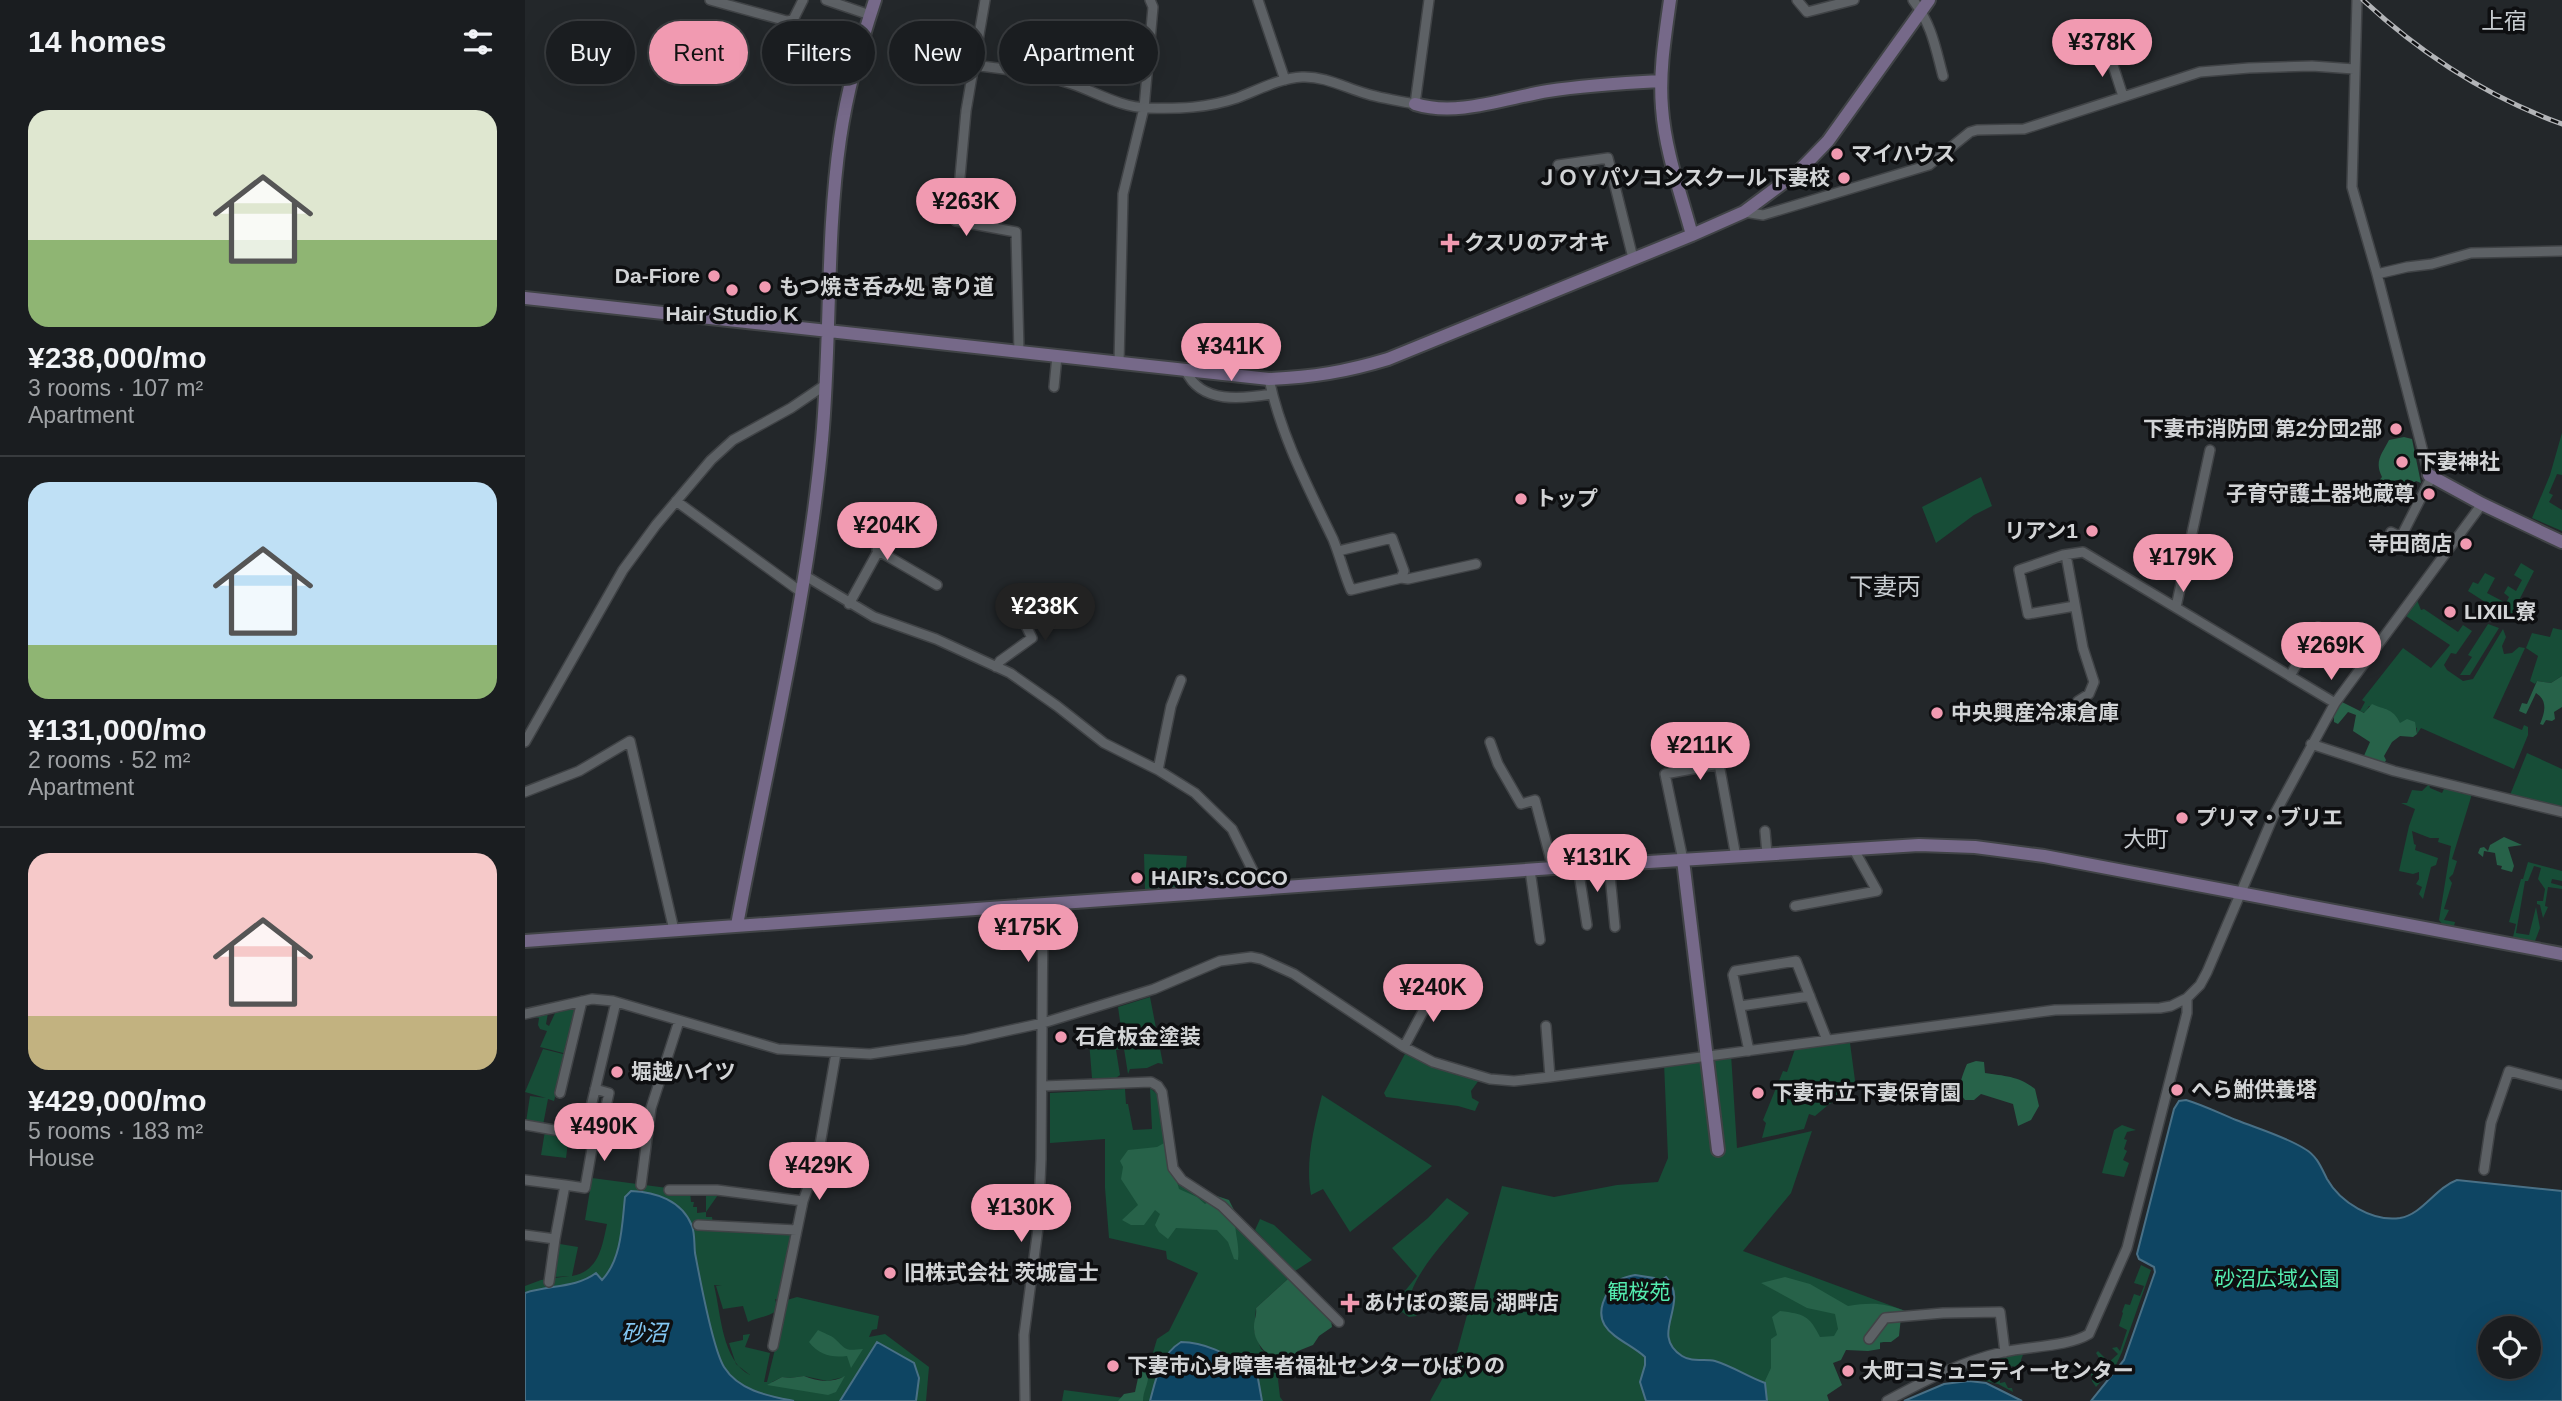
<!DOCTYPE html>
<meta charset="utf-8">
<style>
:root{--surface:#1a1d20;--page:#272a2d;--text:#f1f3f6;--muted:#9fa2a5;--line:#383b3e;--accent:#f19ab1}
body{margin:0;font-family:Helvetica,"Noto Sans JP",sans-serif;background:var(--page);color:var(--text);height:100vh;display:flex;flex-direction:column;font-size:26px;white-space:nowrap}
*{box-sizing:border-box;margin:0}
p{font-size:23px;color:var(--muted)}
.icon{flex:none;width:38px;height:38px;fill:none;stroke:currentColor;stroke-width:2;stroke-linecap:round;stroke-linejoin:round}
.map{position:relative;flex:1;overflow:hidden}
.side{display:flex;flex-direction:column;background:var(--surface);width:525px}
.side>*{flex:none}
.hud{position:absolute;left:21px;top:21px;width:665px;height:63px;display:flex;gap:14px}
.controls{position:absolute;left:1953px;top:1316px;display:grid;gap:14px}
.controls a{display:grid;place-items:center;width:63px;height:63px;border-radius:50%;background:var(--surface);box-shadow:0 7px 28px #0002,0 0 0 2px var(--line);font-size:35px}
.price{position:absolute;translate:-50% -60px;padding:0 16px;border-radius:24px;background:var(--accent);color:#111;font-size:23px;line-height:46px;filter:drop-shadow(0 2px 4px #0008)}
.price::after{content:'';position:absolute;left:50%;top:42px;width:21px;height:16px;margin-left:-10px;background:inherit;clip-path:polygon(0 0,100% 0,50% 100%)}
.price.active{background:#222;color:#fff}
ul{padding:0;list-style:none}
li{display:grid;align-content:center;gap:14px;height:371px;padding:0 28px}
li+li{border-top:2px solid var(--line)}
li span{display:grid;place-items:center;height:217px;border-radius:21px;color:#555}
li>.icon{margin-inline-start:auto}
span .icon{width:126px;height:126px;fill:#fffc;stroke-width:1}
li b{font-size:30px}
h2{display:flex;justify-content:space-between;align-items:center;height:84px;padding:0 28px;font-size:30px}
.pill{padding:0 24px;border-radius:32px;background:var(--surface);box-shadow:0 7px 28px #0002,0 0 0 2px var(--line);font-size:24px;line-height:63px}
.pill.active{background:var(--accent);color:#111}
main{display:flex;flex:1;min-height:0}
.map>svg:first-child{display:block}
</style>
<main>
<section class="side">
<h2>14 homes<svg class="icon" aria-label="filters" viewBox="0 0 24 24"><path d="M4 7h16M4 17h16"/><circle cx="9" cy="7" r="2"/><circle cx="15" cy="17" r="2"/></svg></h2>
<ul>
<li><span style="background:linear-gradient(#dfe7d0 60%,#8fb573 0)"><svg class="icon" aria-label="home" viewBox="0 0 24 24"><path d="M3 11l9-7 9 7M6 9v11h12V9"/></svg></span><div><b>¥238,000/mo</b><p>3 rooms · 107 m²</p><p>Apartment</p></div></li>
<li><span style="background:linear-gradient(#bfe0f5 75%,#8fb573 0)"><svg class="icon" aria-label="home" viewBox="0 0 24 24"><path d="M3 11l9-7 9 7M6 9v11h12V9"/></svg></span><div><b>¥131,000/mo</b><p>2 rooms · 52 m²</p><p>Apartment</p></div></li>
<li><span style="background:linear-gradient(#f6c9c9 75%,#c2b280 0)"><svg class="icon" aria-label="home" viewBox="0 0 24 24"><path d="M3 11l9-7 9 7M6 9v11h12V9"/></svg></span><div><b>¥429,000/mo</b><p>5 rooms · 183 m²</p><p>House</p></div></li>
</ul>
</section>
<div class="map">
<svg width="2037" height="1401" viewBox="0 0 2037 1401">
<rect width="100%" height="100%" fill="#23272a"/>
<path fill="#174d37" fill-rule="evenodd" d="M2037 433V475L2032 474 2024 493 2028 495 2024 502 2037 510V531L2007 518 2025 475Z
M1456 477 1467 506 1449 515 1411 543 1397 507Z
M1996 563 2009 571 1985 618 1943 591 1948 582 1953 584 1960 573 1970 578 1962 593 1981 603 1984 597 1979 593 1983 586 1991 591 1997 580 1989 575Z
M1892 600 1896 610 1899 609 1933 632 1938 625 1947 631 1931 654 1926 653 1919 665 1922 670 1938 681 1948 679 1978 629 1981 637 1977 646 1979 654 1987 653 1994 647 2000 648 1968 718 1997 730 1999 725 2003 727V735L1989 769 1896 728 1892 734V728L1875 724 1854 707 1844 706 1840 713 1835 711 1840 702 1837 700 1878 648 1906 668 1925 645 1881 616Z
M1963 624 1974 628 1945 675H1935L1947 657 1943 655Z
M2028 628 2037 630V676L2026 683 2012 681 2010 684 2005 681 2013 656 2001 648 2007 633 2025 637Z
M2002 753 2037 769V807L1985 795Z
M1904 784 1905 788 1917 793 1920 787 1938 794H1947L1927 859 1932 861 1928 874 1924 878 1927 883 1919 909 1924 910 1919 920 1930 922 1929 926 1917 924 1914 920 1926 846 1913 842 1914 838H1905L1887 831 1889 844 1891 845 1890 850 1913 858 1911 865 1906 867 1898 899 1894 894 1897 887 1891 884 1894 879V872L1888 874 1874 871 1884 826 1890 809 1876 803H1882L1887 790 1897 791Z
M619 854 662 856 659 888 620 890Z
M2003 862 2037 871V881L2027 879 2026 883 2037 886V889L2023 887 2020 906 2023 907 2018 918 2015 905 2012 904V901H2018L2020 889 2013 879 2016 868 2009 866 2003 881H2000L1991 933 2004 935 2011 907 2015 928 2010 941 1988 937 1991 924 1984 922 1996 879H1998Z
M625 997 638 1064 633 1063 622 1068 605 1069 603 1074 599 1049 591 1050 595 1075 591 1078H567L564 1041 597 1035 593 1007Z
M51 1007 42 1054 15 1047 22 1031 15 1029 13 1025 14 1018 9 1017 23 1013 21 1024 24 1026 31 1011Z
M1325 1043 1331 1088 1303 1105 1290 1116 1284 1114 1279 1129 1237 1138 1241 1123 1238 1120 1258 1071 1262 1072 1270 1049Z
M18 1049 42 1055 29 1101 23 1099 18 1125 1 1122 5 1096 21 1098 0 1092Z
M881 1052 928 1074 954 1080 946 1091 947 1098 954 1102 950 1111 933 1106 861 1097 859 1093Z
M1206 1054 1212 1148 1287 1131 1266 1193 1218 1251 1378 1310 1364 1340 1345 1347 1323 1348 1305 1361 1293 1401H905L932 1352 977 1186 1029 1197 1092 1185 1133 1182 1143 1158 1139 1063Z
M625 1088 633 1095 641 1142 642 1174 651 1183 694 1207 764 1278 731 1308 729 1331 736 1349 751 1362 755 1397 758 1401H537L539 1390 614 1400 632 1339 644 1331 673 1273 642 1259 641 1251 584 1238 580 1188V1139L525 1143V1093L600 1089 601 1104H603L608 1130 627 1129Z
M797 1095 907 1166 825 1232 798 1189 786 1195C780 1162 789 1127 797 1095Z
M1597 1125 1611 1130 1602 1132 1599 1139 1602 1140 1599 1149 1602 1151 1598 1160 1604 1163 1599 1177 1577 1173 1589 1130Z
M20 1131 44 1135 41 1158 16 1155Z
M67 1178 165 1191 166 1202H169L168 1207H172V1213L181 1212V1195L178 1194 195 1192 181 1212V1217H187L188 1223 269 1231 254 1300 250 1299 253 1309C246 1317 232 1317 223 1322L218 1306 198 1309 191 1286H197L189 1285C196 1314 197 1361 225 1375L211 1364 204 1343 218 1340V1335L225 1334 220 1347 245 1353 239 1382H242L262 1300 272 1297 354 1316 352 1329 347 1330 344 1337 360 1334 404 1367 401 1401H0V1286L16 1280 44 1276 30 1277 35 1244 53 1247 47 1276C74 1271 77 1247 82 1224L60 1220ZM279 1376 302 1381 319 1377 308 1393 247 1382 257 1377 265 1378Z
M922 1198 944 1213C929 1231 879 1282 885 1307 886 1309 890 1314 892 1316L884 1317 877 1312 875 1314 867 1307 892 1276 867 1248 903 1218Z
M735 1219 749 1225 787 1260 770 1271 730 1230Z
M1616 1265 1626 1270 1597 1352 1591 1365 1571 1387 1567 1381 1566 1374 1575 1369 1572 1365 1576 1361 1571 1353 1573 1351 1584 1362 1593 1354 1587 1348 1592 1347 1595 1351 1602 1330 1594 1326 1598 1313 1597 1312 1600 1304 1605 1305 1609 1294 1615 1296 1619 1286 1609 1283Z
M1499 1352 1496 1360 1498 1369 1493 1370 1488 1366 1474 1370 1475 1383 1480 1382 1483 1388H1487L1488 1392 1473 1384 1453 1379 1452 1375 1460 1372V1376H1472L1474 1358 1476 1357Z"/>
<path fill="#276249" d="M1879 437 1887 439 1896 483 1891 481 1886 485 1871 480 1862 485 1853 482 1857 477C1849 461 1857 454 1864 440Z
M2037 676V707L2029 712 2030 719 2027 721 2021 720 2018 725 2015 724C2020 712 2023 701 2011 693L2001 714 1994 711 1997 703 2002 704 2012 681 2026 683Z
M1817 702 1839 713 1847 704C1860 710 1868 708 1875 723L1882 719 1890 722 1892 734 1888 737 1875 736 1867 742 1859 756 1861 760 1859 764 1838 758 1845 742 1828 731 1831 715 1823 712 1813 724 1809 722V714Z
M1979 837 1997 845 1983 847 1989 866 1987 872 1976 869 1977 866 1972 865 1970 853 1959 851 1958 857 1953 853 1955 848 1959 847 1963 851 1965 845Z
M1451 1061 1459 1062 1460 1073C1479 1076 1494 1076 1510 1089L1514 1106 1506 1120 1493 1126 1488 1104 1456 1094 1449 1100H1440C1431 1090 1437 1076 1442 1064Z
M641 1142 654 1189 672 1197 680 1204 692 1196 704 1200 711 1214C708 1232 715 1241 713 1260L709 1259 703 1242 692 1230 651 1228 643 1239 634 1232 630 1225 635 1214 630 1210 619 1225H606L597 1220 613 1205 596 1179 598 1167 595 1161 603 1150 632 1147Z
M1260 1277 1285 1284 1323 1306C1348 1302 1359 1303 1383 1312L1376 1317 1374 1336 1366 1342H1355V1349L1343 1351 1321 1350 1316 1360 1308 1363 1317 1385 1302 1395 1304 1401H1241L1239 1383 1246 1368V1339L1252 1335 1247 1317 1255 1311C1279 1314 1284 1315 1295 1337L1309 1336 1313 1329 1310 1314 1282 1308 1236 1283Z
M764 1278 806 1320 807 1327 794 1336 788 1345 773 1351 761 1362 756 1368 753 1380 751 1362C741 1353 728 1342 729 1326 729 1319 732 1316 731 1308Z
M293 1330C298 1333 306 1335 310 1339 322 1350 319 1351 338 1349L326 1368 322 1356C307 1358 294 1355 284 1342Z
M612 1365 621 1368C627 1381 618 1388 618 1401H593L599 1394 610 1392 613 1378 607 1370Z
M279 1376C293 1382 307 1383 320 1376L311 1392 303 1395 242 1385 257 1377 265 1378Z"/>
<path fill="#0e4563" stroke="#497086" stroke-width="2" fill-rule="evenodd" d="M1661 1100C1678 1105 1694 1113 1711 1120 1734 1129 1759 1136 1780 1149 1792 1156 1796 1167 1802 1179 1815 1202 1847 1222 1875 1218 1898 1214 1910 1188 1932 1180L2037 1191V1401H1566L1599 1360 1630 1272 1629 1267 1614 1259 1612 1254 1649 1109 1654 1101ZM1965 1328H2004V1367H1965Z
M106 1191C130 1192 157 1200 167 1226 170 1234 169 1244 170 1253 175 1279 187 1347 199 1367 214 1391 244 1396 269 1401H0V1293C24 1285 51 1288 71 1273L77 1280C97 1259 97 1224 100 1197Z
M1110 1275 1129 1278 1134 1282 1141 1277C1166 1304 1123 1334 1157 1356 1168 1363 1179 1358 1190 1361 1207 1366 1223 1377 1240 1383L1242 1401H1121L1115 1382 1120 1365V1357C1101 1339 1060 1331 1083 1292 1089 1281 1098 1277 1110 1275Z
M352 1342 389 1363 394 1378 391 1401H315Z
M656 1342C685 1342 708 1359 732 1373L737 1401H625C631 1379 635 1355 656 1342Z
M1444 1381 1461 1383 1497 1401H1379L1419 1384Z"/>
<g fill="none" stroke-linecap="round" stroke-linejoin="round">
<defs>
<path id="street" d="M185 0 262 21 268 20 278 0
M301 0 345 15
M460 0 441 111 431 221 491 232 494 352
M733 0 760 80
M1272 0 1282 12 1329 0
M1388 0C1407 25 1410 46 1418 76
M1832 0 1827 187 1852 274 1904 475
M1584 53 1598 96
M448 65C481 69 515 73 547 84 573 93 595 107 623 108 654 109 682 108 712 98 733 90 755 78 777 77 799 76 819 87 839 93 854 98 874 101 890 104L904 0
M1033 165 1083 158 1108 258
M1219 212 1238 215 1404 165 1445 132 1452 130 1499 129 1675 72 1724 68 1787 66 1829 69
M1852 274 1882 267 1907 264 1946 253 2037 251
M594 363 598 194 619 108 628 7 625 0
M661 371C676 404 717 399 747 394
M744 379C756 436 783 487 808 539 815 556 819 574 826 590L876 578 883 579 951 564
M529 387 532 356
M151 501 276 592
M1866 532 1872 535 1878 533 1906 478
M352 550 412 585
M813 551 867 538 879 571 876 578
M1541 555 1558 648 1569 682 1564 694 1553 701
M279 575 349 617 411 639 485 673 532 706 579 743 633 770 670 793 707 829 737 889
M324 604 377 508
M1550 606 1503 614 1494 570 1538 555 1558 552 1810 703
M1651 607 1685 450
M471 667 475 661 507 638 491 605
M1765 676 1793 627 1843 656
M0 742 98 570 131 525 186 460 208 440 266 408 300 385
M965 742 973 764 996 804 1010 800 1028 868
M1786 744 1869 771 2037 812
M633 770 646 706 656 680
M0 792 54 771 105 741 149 930
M1240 831 1242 854
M1158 860 1140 774 1194 764 1211 857
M1084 865 1090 927
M1053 867 1062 925
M1005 870 1015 940
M1270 906 1352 891 1328 848
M1215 1006 1285 996
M0 1014 67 999 88 1001 253 1049 345 1054 440 1040 518 1023 629 989 695 961 726 957 736 959 769 974 879 1047 908 1062 965 1079 989 1081 1025 1077 1530 1010 1635 1008 1646 1006 1662 998 1675 985 1682 972 1748 817 1810 703 1957 504
M1021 1026 1025 1077
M879 1047 912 985
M1224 1051 1208 975 1210 971 1271 961 1302 1040
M518 1086 626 1082 633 1086 637 1092 648 1168 657 1180 697 1206 814 1322
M35 1093 57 1001
M65 1111 91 1002
M0 1125 69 1137
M1959 1170 1966 1123 1984 1071 2037 1085
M0 1180 40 1185 30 1239
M40 1185 60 1188 69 1137 75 1133 84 1093 70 1089
M116 1185 126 1108 154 1021
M144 1190H192L278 1201
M173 1225 272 1230
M0 1235 30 1239 24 1282
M1344 1339 1360 1318 1418 1313 1475 1312 1480 1352
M248 1346 278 1201 292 1162 311 1053
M500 1401 499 1335 513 1228 516 1159 518 905
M1362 1401C1399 1381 1437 1361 1478 1352 1504 1346 1543 1347 1564 1334L1602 1248 1662 1013V998"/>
<path id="secondary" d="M1145 0C1140 36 1134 72 1137 108 1140 151 1156 194 1167 235
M890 104C932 117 981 98 1023 91 1061 85 1098 83 1136 81
M0 298 744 379C788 377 820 372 863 359L1167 235 1219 212 1274 171 1303 141 1404 0
M1904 475 1957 504 2037 542
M1158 860 1193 1150
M212 925C242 764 282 603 297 440 306 341 301 236 315 139 322 90 335 46 350 0
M0 941 1028 868 1394 845 1450 847 1519 856 2037 954"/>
</defs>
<use href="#street" stroke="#404346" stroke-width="12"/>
<use href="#secondary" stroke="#404346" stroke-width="16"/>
<use href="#street" stroke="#5d6165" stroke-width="9"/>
<use href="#secondary" stroke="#766989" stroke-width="12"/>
<defs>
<path id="rail" d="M1838 0C1895 53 1963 97 2037 124"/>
</defs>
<use href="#rail" stroke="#b2b4b7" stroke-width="5"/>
<use href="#rail" stroke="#0e0f11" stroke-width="2.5" stroke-dasharray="8" stroke-linecap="butt"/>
</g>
<g fill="#f19ab1" stroke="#0e0f11" stroke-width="2.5">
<circle cx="1312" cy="154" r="7"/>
<circle cx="1319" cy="178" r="7"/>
<path d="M921.5 232.5h7v7h7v7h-7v7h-7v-7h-7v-7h7z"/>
<circle cx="189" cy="276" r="7"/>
<circle cx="240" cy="287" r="7"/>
<circle cx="207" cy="290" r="7"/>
<circle cx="1871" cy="429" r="7"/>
<circle cx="1877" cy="462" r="7"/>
<circle cx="1904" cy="494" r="7"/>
<circle cx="996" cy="499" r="7"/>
<circle cx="1567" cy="531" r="7"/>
<circle cx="1941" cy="544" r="7"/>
<circle cx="1925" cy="612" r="7"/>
<circle cx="1412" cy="713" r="7"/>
<circle cx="1657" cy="818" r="7"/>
<circle cx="612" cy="878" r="7"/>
<circle cx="536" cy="1037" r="7"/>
<circle cx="92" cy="1072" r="7"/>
<circle cx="1652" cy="1090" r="7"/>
<circle cx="1233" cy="1093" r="7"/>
<circle cx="365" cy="1273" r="7"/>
<path d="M821.5 1292.5h7v7h7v7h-7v7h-7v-7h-7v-7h7z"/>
<circle cx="588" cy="1366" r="7"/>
<circle cx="1323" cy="1371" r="7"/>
</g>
<g text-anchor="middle" stroke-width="7" stroke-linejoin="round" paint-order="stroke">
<g font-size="21" font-weight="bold" fill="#d2d4d6" stroke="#0e0f11" text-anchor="start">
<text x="1326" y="161">マイハウス</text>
<text x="1305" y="185" text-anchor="end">ＪＯＹパソコンスクール下妻校</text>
<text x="939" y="250">クスリのアオキ</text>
<text x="175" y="283" text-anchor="end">Da-Fiore</text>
<text x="254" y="294">もつ焼き呑み処 寄り道</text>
<text x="207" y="321" text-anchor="middle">Hair Studio K</text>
<text x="1857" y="436" text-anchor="end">下妻市消防団 第2分団2部</text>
<text x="1891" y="469">下妻神社</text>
<text x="1890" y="501" text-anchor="end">子育守護土器地蔵尊</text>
<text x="1010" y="506">トップ</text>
<text x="1553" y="538" text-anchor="end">リアン1</text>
<text x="1927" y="551" text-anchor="end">寺田商店</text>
<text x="1939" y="619">LIXIL寮</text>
<text x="1426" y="720">中央興産冷凍倉庫</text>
<text x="1671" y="825">プリマ・ブリエ</text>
<text x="626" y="885">HAIR’s.COCO</text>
<text x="550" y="1044">石倉板金塗装</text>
<text x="106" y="1079">堀越ハイツ</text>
<text x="1666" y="1097">へら鮒供養塔</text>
<text x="1247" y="1100">下妻市立下妻保育園</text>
<text x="379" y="1280">旧株式会社 茨城富士</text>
<text x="839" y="1310">あけぼの薬局 湖畔店</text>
<text x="602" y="1373">下妻市心身障害者福祉センターひばりの</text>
<text x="1337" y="1378">大町コミュニティーセンター</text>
</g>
<g font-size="21" fill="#54ecaf" stroke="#0e0f11">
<text x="1752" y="1286">砂沼広域公園</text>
<text x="1114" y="1299">観桜苑</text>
</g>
<g font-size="23" fill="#c7ccd0" stroke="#0e0f11">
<text x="1979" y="29">上宿</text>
<text x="1621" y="847">大町</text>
</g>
<g font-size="23" font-style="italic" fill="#83c7f3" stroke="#0e0f11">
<text x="119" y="1341">砂沼</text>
</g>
<g font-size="24" fill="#c7ccd0" stroke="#0e0f11">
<text x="1360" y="595">下妻丙</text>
</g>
</g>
</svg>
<div class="controls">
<a><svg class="icon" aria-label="locate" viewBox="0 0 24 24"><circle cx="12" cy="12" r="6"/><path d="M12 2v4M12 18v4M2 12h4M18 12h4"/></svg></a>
</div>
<b class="price" style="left:1577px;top:79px">¥378K</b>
<b class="price" style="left:441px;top:238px">¥263K</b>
<b class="price" style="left:706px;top:383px">¥341K</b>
<b class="price" style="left:362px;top:562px">¥204K</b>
<b class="price" style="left:1658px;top:594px">¥179K</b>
<b class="price active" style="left:520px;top:643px">¥238K</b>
<b class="price" style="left:1806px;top:682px">¥269K</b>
<b class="price" style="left:1175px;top:782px">¥211K</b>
<b class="price" style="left:1072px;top:894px">¥131K</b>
<b class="price" style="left:503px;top:964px">¥175K</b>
<b class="price" style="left:908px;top:1024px">¥240K</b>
<b class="price" style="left:79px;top:1163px">¥490K</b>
<b class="price" style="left:294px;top:1202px">¥429K</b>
<b class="price" style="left:496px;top:1244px">¥130K</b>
<div class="hud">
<a class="pill">Buy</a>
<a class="pill active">Rent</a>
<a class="pill">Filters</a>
<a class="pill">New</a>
<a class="pill">Apartment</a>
</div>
</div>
</main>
